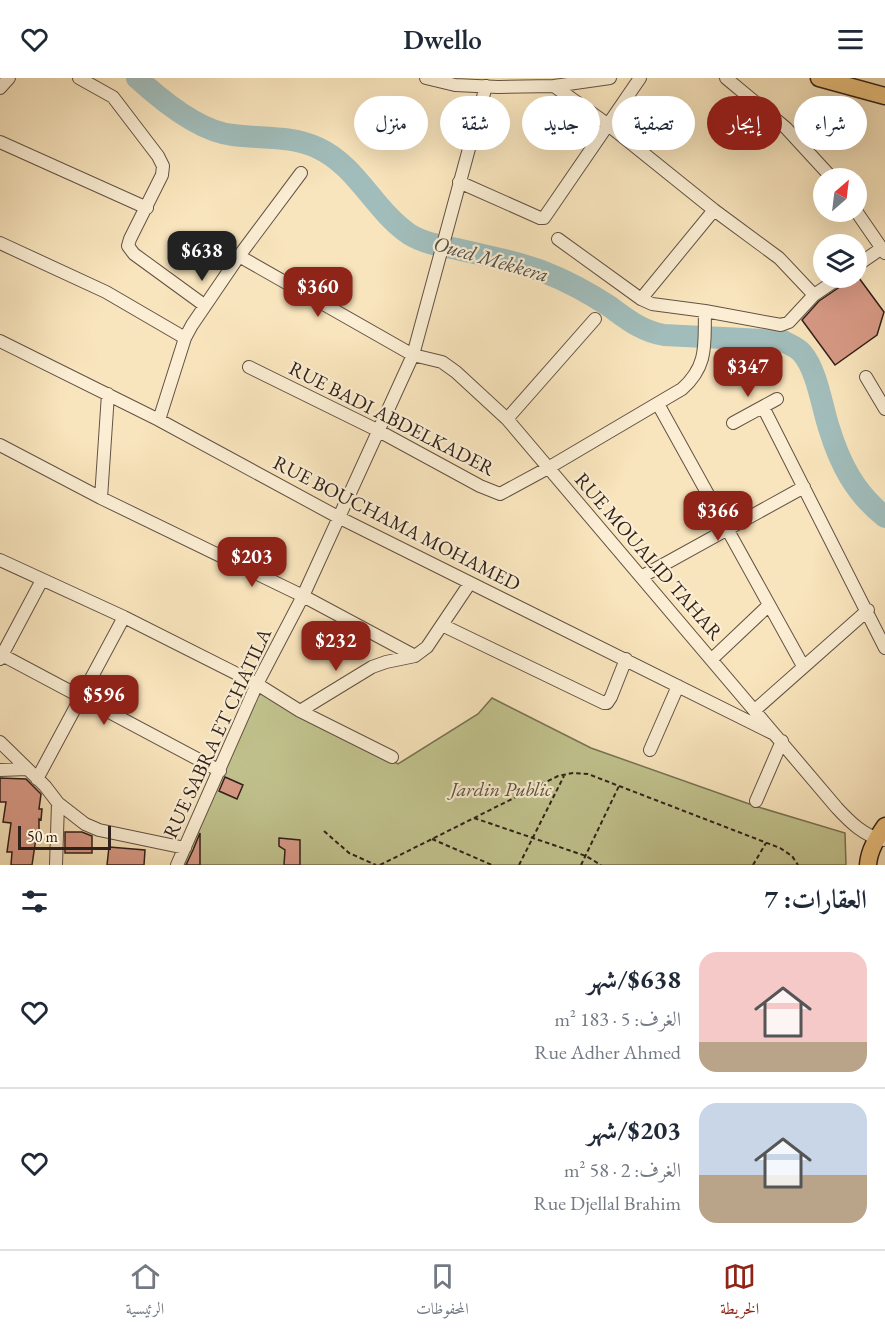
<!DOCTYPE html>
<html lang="ar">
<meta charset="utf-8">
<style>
:root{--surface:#fff;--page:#f2f2f3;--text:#1f2937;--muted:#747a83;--line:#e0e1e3;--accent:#8f2418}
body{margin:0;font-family:"EB Garamond",Amiri,serif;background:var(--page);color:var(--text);direction:rtl;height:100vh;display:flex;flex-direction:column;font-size:22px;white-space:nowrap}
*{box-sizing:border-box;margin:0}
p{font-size:20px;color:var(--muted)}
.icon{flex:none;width:33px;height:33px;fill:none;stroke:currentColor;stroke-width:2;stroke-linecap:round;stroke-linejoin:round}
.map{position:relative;height:787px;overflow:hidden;direction:ltr}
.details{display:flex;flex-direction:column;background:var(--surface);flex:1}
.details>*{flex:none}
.guide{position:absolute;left:18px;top:18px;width:849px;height:54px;direction:rtl;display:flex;gap:12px}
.needle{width:39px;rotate:28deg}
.controls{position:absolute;left:813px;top:90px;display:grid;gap:12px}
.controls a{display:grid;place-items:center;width:54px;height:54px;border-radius:50%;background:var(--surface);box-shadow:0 6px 24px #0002;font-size:30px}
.scale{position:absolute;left:18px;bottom:15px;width:93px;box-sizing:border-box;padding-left:6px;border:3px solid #30211b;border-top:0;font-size:16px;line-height:21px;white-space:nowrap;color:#30211b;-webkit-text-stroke:4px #fbeed4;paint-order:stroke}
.price{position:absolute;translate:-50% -51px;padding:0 14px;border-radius:12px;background:var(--accent);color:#fff;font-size:20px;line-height:39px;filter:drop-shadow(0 2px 3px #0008)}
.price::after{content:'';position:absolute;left:50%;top:36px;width:18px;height:14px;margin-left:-9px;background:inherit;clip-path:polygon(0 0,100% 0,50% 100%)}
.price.on{background:#222;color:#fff}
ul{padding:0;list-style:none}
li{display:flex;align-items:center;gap:18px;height:150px;padding:0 18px}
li+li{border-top:2px solid var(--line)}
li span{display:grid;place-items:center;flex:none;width:168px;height:120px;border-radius:18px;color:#555}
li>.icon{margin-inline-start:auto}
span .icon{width:72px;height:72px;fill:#fffc;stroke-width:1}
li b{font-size:26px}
h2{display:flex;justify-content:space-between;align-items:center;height:72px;padding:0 18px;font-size:26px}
.tag{padding:0 21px;border-radius:27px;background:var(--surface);box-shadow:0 6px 24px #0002;font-size:21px;line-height:54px}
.tag.on{background:var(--accent);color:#fff}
header{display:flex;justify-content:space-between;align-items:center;height:78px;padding:0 18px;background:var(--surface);font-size:27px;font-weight:600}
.dock{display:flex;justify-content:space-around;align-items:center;height:84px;border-top:2px solid var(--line);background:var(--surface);font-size:16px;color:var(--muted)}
.dock a{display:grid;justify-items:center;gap:3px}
.dock .on{color:var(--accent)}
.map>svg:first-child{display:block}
</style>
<header><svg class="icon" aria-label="menu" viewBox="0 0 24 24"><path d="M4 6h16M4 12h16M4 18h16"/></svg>Dwello<svg class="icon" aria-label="heart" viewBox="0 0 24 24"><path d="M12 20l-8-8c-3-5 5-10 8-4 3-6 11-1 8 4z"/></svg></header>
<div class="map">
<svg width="885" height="787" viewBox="0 0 885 787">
<rect width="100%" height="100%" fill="#f9e5bd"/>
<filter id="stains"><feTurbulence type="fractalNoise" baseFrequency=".00333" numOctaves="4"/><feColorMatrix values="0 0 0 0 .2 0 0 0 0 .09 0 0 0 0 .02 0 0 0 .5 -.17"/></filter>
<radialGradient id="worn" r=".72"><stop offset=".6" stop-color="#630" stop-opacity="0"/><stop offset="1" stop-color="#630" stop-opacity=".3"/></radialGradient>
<path fill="#c1c38e" stroke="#787254" stroke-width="1.5" d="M262 616 398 686 478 636 492 620 591 670 755 728 845 755 846 787H175L255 618Z"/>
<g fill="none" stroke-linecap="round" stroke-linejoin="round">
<path stroke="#a1bdbb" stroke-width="22" d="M137 0C161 22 200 54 233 57 262 61 290 57 318 70 357 88 374 132 409 156 423 165 441 168 457 171 486 178 516 183 544 194 567 203 589 215 609 228 627 241 641 253 664 257L783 263C790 267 797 269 802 275 817 292 822 329 829 350 840 386 855 415 885 439"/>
</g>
<path fill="#d89a86" stroke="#30211b" stroke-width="1.5" d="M847 200H859L884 234 877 257 835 287 802 242 819 223 844 206Z
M225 699 243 707 237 721 219 713Z
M0 700 26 701 41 716 39 731H42L41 742 39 741V753H37L32 787H11L12 774H7L11 745 3 744 6 724H0Z
M65 754H82L92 758V775H65Z
M200 755V787H186L193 772Z
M279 760 300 762V787H284L285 772 279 768Z
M109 769 145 772 144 787H107Z"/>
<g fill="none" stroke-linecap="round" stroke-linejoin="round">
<defs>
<path id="minor" d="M79 0 113 19 158 78 163 88 162 97 130 161 128 168 134 176 204 227
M426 0 455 7 498 9 554 8 610 0
M726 0 786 50 832 100
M554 8 607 46 714 132 779 180 814 217
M0 10 9 0
M0 64 147 130
M459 104 540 140H544L640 0
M856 133 885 175
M558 161 641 221 652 226 705 233 781 247 789 244 814 217 839 200
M0 165 106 214 185 260
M239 178 413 277 442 284 456 294 507 341 837 730C850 744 864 758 883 762
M856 188 882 170
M641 221 714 132
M0 263 159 342 338 439 772 655
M249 289 377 352 480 408 500 416 548 390 682 311C709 287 704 265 705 233
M866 299 885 331
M658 326 803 588
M763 329 885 570
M507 341 595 241
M159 342 185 260 192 247 239 178 301 95
M733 345 777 321
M0 367 101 420 303 518 415 578 427 569 470 505
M101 420 108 316
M0 482 124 539 257 606 300 633 392 679
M641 499 804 409
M442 547 604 625H607L611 619 626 581
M2 577 220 693
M0 581 42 502
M712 581 769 527
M755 632 868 532
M300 633 372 589 386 584 415 578
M0 664 45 708 58 725 85 746 99 752 185 770
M650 672 678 608
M0 692 27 691
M37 701 124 539
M756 723 782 663
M56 787 58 725
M177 787 257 606 303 518 413 277 486 8"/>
<path id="major" d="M819 0 885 18
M868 787C869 772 877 760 885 748"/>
</defs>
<use href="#minor" stroke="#625244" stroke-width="14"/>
<use href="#major" stroke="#30211b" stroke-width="19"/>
<path stroke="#30211b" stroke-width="2" stroke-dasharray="4.5 3" stroke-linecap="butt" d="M474 740 586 778 601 787
M324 753 349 775 376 787
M432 761 492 787
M380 787 558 698 573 695 588 696 780 770 792 778 798 787
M519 787 564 698
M581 787 619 708
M753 787 766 765"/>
<use href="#minor" stroke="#fbeed4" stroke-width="12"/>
<use href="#major" stroke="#ecc27e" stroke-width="16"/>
</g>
<g text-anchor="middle" stroke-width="4.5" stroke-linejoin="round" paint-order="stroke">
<g font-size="20" fill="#30211b" stroke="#fbeed4">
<text transform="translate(392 340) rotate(27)" y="7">RUE BADI ABDELKADER</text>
<text transform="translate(397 445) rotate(27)" y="7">RUE BOUCHAMA MOHAMED</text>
<text transform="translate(649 478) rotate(49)" y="7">RUE MOUALID TAHAR</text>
<text transform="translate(217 655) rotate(-65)" y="7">RUE SABRA ET CHATILA</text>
</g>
<g font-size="20" font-style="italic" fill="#5c523e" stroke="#fbeed4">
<text x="501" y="718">Jardin Public</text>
</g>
<g font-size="21" font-style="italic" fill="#52504b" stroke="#fbeed4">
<text transform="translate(491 181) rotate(16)" y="7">Oued Mekkera</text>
</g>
</g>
<rect width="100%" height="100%" filter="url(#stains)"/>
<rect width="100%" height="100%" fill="url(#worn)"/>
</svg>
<div class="controls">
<a><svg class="needle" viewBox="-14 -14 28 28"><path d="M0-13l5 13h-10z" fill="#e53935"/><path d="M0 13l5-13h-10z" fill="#747a83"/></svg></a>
<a><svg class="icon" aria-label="layers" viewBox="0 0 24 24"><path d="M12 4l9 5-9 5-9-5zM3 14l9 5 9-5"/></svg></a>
</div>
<div class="scale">50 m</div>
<b class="price on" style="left:202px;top:204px">$638</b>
<b class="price" style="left:318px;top:240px">$360</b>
<b class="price" style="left:748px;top:320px">$347</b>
<b class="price" style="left:718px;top:464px">$366</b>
<b class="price" style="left:252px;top:510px">$203</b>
<b class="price" style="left:336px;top:594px">$232</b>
<b class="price" style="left:104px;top:648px">$596</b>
<div class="guide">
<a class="tag">شراء</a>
<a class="tag on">إيجار</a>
<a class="tag">تصفية</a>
<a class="tag">جديد</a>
<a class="tag">شقة</a>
<a class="tag">منزل</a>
</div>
</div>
<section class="details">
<h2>العقارات: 7<svg class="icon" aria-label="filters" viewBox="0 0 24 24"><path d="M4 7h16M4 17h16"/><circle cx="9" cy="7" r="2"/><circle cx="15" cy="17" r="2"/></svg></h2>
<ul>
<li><span style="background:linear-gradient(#f6c9c9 75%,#b9a48a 0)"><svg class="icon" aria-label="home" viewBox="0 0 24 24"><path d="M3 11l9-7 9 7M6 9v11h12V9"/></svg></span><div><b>$638/شهر</b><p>الغرف: 5 · 183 m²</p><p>Rue Adher Ahmed</p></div><svg class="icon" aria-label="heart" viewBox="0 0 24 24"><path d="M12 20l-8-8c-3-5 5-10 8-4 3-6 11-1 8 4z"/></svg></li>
<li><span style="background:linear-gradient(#c9d6e8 60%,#b9a48a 0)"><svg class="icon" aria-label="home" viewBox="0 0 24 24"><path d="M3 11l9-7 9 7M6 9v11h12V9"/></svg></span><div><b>$203/شهر</b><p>الغرف: 2 · 58 m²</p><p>Rue Djellal Brahim</p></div><svg class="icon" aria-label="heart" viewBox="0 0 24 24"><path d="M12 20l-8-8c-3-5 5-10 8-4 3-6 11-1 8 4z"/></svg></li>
</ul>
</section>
<nav class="dock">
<a class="on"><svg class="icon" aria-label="map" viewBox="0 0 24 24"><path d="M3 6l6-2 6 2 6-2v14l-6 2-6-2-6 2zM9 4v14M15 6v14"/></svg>الخريطة</a>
<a><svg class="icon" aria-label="saved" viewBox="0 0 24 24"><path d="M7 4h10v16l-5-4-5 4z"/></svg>المحفوظات</a>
<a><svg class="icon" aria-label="home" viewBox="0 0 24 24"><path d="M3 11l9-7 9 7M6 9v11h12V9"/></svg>الرئيسية</a>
</nav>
